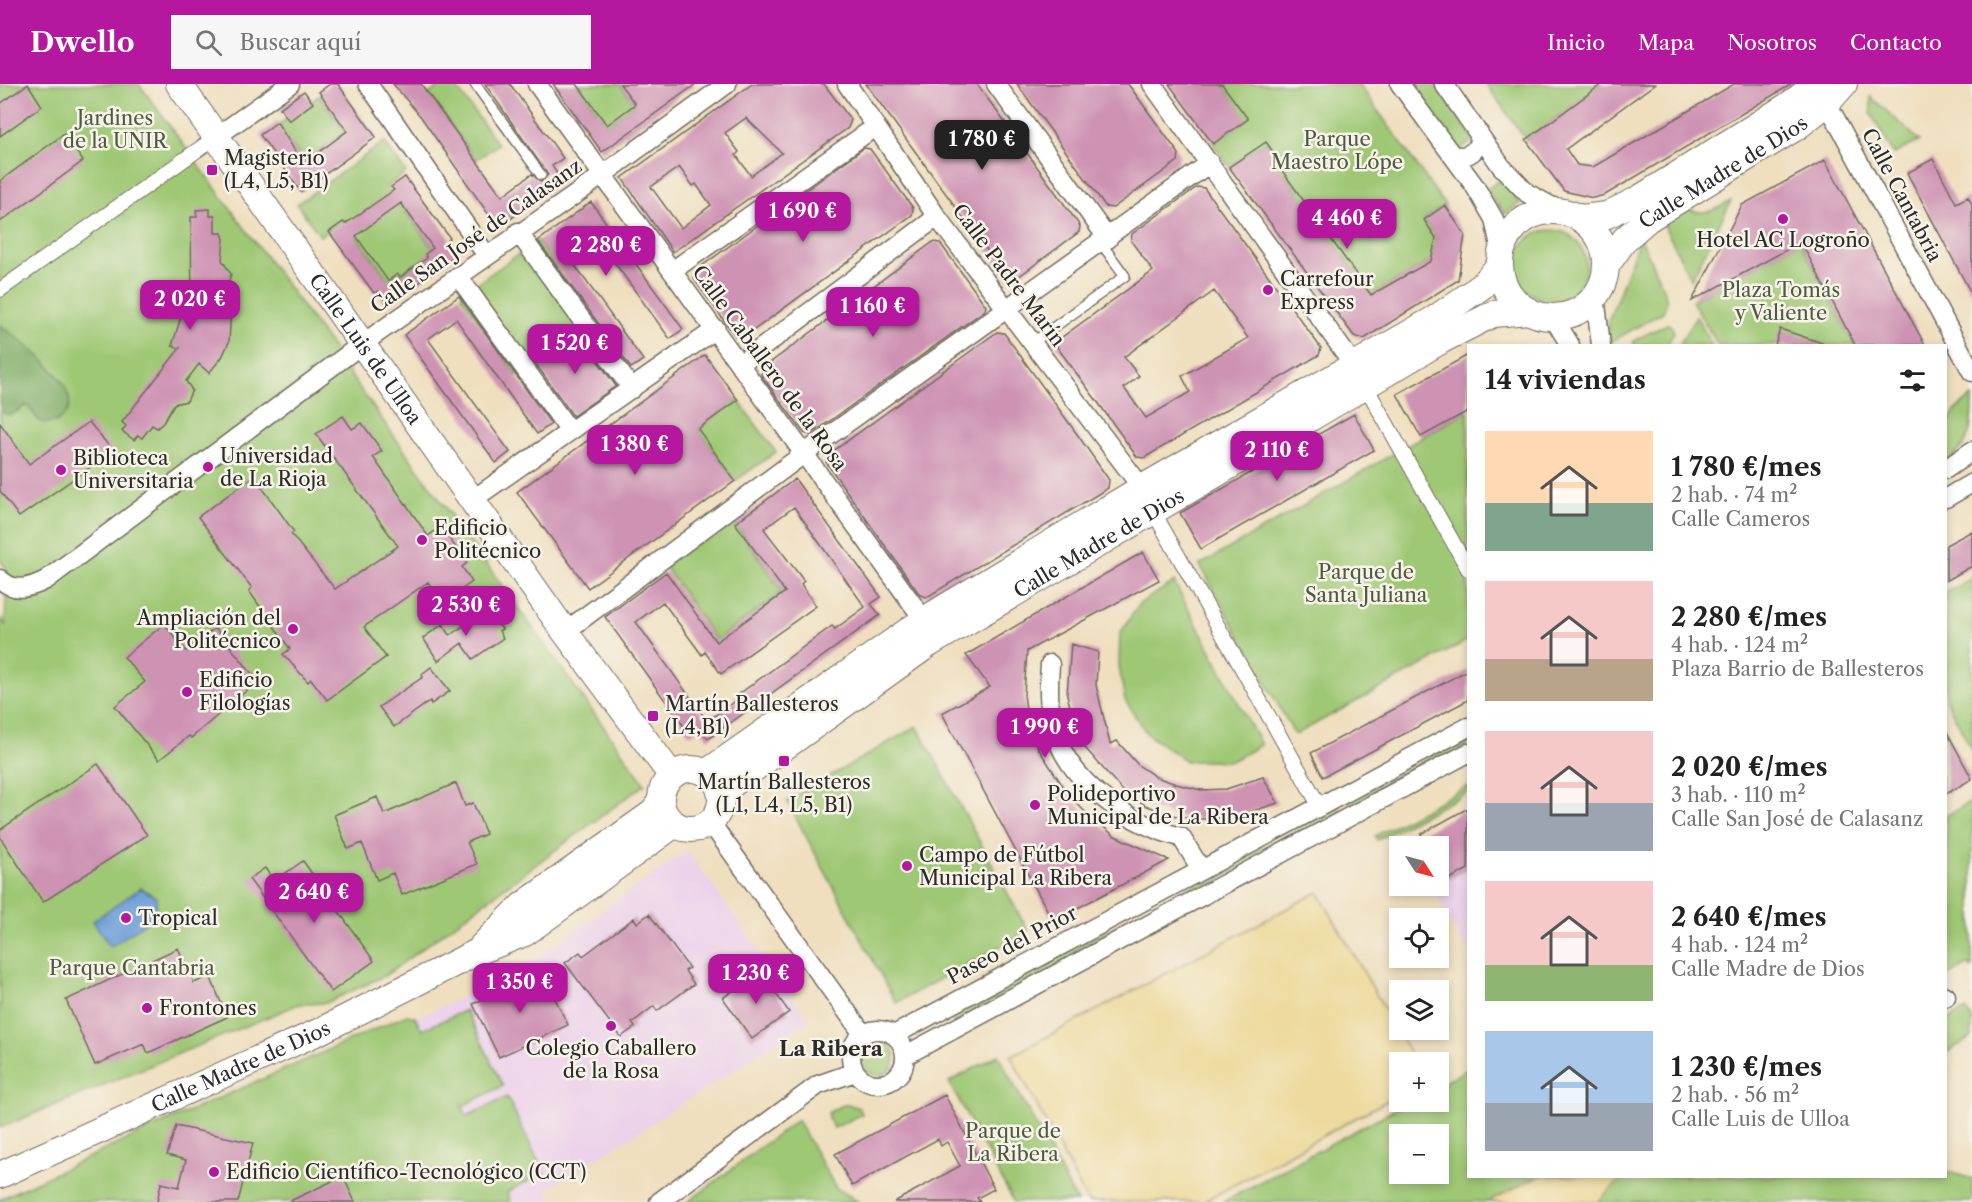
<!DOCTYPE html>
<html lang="es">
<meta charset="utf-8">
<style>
:root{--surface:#fff;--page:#f6f6f6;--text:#222;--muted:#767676;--accent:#b5179e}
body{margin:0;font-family:"Libre Caslon Text",serif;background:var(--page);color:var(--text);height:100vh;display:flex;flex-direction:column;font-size:22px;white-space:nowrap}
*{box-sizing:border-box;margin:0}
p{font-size:20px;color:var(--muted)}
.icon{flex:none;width:33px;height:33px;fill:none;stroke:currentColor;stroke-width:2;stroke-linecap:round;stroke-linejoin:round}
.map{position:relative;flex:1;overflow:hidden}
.details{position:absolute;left:1467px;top:260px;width:480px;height:834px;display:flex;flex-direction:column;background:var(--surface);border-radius:0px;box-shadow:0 3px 9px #0003}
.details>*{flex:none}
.needle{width:39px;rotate:126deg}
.fabs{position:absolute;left:1389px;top:752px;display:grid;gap:12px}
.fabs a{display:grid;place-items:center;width:60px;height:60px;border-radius:0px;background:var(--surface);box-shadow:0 3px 9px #0003;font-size:30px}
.price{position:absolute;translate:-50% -51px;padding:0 14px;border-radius:12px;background:var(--accent);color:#fff;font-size:20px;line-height:39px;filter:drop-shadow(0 2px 3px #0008)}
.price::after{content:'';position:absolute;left:50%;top:36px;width:18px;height:14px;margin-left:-9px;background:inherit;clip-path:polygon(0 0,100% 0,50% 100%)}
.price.current{background:#222;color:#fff}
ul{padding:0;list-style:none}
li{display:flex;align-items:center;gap:18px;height:150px;padding:0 18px}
li span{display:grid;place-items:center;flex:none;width:168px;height:120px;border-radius:0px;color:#555}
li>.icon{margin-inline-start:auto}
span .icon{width:72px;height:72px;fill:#fffc;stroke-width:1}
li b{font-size:26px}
h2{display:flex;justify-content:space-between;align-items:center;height:72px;padding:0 18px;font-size:26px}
header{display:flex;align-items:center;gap:36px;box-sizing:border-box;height:84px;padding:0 30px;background:var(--accent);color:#fff}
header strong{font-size:28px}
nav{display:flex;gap:33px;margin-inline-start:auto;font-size:21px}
.search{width:420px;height:54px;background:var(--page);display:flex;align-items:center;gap:15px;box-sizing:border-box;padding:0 21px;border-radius:0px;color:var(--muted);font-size:22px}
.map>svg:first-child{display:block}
</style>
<header>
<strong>Dwello</strong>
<div class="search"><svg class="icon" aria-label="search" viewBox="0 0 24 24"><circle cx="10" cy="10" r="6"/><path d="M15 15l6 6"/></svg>Buscar aquí</div>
<nav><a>Inicio</a><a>Mapa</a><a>Nosotros</a><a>Contacto</a></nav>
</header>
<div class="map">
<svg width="1972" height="1118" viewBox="0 0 1972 1118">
<rect width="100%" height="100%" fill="#f7f3e8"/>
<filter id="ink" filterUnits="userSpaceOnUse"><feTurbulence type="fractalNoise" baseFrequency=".0167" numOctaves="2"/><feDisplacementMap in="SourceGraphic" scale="12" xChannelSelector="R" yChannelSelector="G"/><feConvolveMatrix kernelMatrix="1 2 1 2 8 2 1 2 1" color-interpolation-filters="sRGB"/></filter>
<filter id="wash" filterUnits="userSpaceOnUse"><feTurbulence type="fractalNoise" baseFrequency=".008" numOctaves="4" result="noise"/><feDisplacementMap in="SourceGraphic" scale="24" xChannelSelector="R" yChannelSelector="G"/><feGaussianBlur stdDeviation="1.35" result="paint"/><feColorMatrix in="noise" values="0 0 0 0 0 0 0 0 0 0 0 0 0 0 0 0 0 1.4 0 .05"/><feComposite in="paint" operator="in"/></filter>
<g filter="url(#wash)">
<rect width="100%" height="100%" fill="#efdfbf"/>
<path fill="#ecd1ea" d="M1468 724V870L1432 801H1438V762H1411L1408 757Z
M687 766 809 937 623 1058 547 1105 552 1118H0V1113L92 1075 470 910 523 884Z"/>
<path fill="#9fc874" stroke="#657a50" stroke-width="1.5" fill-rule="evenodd" d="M0 0H139L341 275 350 291 645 700 386 891 326 919 299 920 0 1044V534L5 541 7 486 0 476Z
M443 0H454L498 60 476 76 429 10Z
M577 0H624L621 2 635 20 607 41Z
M1222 0H1359L1445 121 1424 136 1436 154 1431 177 1371 211 1278 81 1281 79 1266 58 1229 83 1213 60 1247 35Z
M1409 0H1435L1474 56 1458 67Z
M1486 0H1602L1526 56Z
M319 12 346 48 304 78 277 42Z
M1871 13 1920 57 1894 70 1871 30Z
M384 58 406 88 387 103 435 167 390 198 344 135 320 152 297 120Z
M1502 94 1520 119 1505 130 1486 106Z
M1731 117 1691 196 1663 139 1686 124C1705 133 1714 126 1731 117Z
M1516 181a35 35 0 1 1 70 0a35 35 0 1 1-70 0Z
M1640 153 1665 209 1667 218 1663 228 1609 259V236Z
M537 157 593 238 517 292 461 211Z
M1800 158 1855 261H1718L1692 217Z
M1696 232 1712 261H1679Z
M1667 240 1671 241 1674 248 1667 261H1633V257Z
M1972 313C1972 343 1972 359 1947 377 1939 349 1948 328 1972 313Z
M738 316 776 368 735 397 698 345Z
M1468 327V556L1295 651 1200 481Z
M727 428 783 508 716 556 661 477Z
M1972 494V666L1946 616V509Z
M1174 498 1261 661 1231 677H1186L1147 650 1125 616 1119 582 1120 550 1139 520Z
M917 642 1028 847 896 919 787 717Z
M1468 653V661L1353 724 1349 717Z
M1468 702V708L1377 756 1375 752Z
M1972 717V884L1969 880 1946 893V732Z
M1339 723 1342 730 953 938 949 931Z
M466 926 503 1002 462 1022 467 1032 507 1013 544 1089 507 1108 511 1118H0V1115L145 1047 407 931 415 933 422 946Z
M1966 926 1972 935V953L1946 969V937Z
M861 974a17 17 0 1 1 34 0a17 17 0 1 1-34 0Z
M998 971 1077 1118H1014L949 998Z
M1468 985V1092H1946V1087L1972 1095V1118H1223L1410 1017H1438L1439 1001ZM1400 1050H1438V1089H1400Z
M848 1020 859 1024 862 1030 834 1044 828 1034V1029L838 1023Z
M797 1036 836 1104 859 1118H688Z"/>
<path fill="#7fac66" stroke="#556c48" stroke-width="1.5" d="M0 241C18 254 88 304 65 331 58 339 50 340 40 338L27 321 11 331 0 328Z"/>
<path fill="#eeda9e" stroke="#8c8264" stroke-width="1.5" d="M1318 808 1415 978H1400L1399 1010 1203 1118H1088L1011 972Z
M1539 1092H1624L1597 1118H1487Z"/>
<path fill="#6e9fd8" stroke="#4c6582" stroke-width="1.5" d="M141 804 157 814 156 826 158 830 110 863 93 837Z"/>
<g id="blocks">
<path fill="#ce93b3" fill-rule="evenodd" d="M28 0 42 22 0 52V20Z
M330 0H338L376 53 301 108 260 51 277 38 303 80 347 47 319 8Z
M393 0H421L502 112 532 90 541 98 548 91 485 0H510L563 74 552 82 562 97 498 144 421 33Z
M553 0H577L607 41 635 20 620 0H696L602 68Z
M752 0H824L851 36 848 44 673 168 622 94ZM746 34 782 69 751 92 736 71 739 68 725 49ZM679 83 693 102 696 100 711 121 681 144 651 103Z
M866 0H977L1080 142 1079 148 1014 196 1008 195Z
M1017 0H1128L1179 70 1178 77 1113 124 1106 123Z
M1169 0H1222L1248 35 1213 60Z
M1602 0H1655L1566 65 1577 81 1593 83 1734 0H1792L1605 111 1593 114 1564 107 1526 56Z
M304 7 313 19 289 37 280 24Z
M64 50 83 77 0 138V97Z
M1266 58 1281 79 1278 81 1371 211 1431 177 1436 154 1424 136 1445 121 1465 151 1458 196 1364 255 1354 252 1229 83Z
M864 64 870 65 913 124 912 131 743 254 736 253 694 195 695 187Z
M1933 75 1956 119 1968 113 1972 120V211L1907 89Z
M1825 76 1925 261H1855L1801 158 1692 217 1742 121Z
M405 93 450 154 447 157 457 171 388 221 378 207 374 209 329 148 343 138 345 140 394 106 391 103ZM401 119 433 164 425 170 427 174 400 193 397 190 388 197 356 152Z
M1197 103 1204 104 1321 264 1319 271 1144 374 1137 373 1097 317 1057 263 1058 256 1153 187 1131 157 1132 150ZM1214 207 1248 254 1182 292 1190 308 1146 334 1124 304 1139 292 1124 273Z
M591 118 683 245 670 255 590 145 563 165 643 276 631 284 538 157Z
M210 125V132H215V149H222L224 155 222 176 231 190 228 199 217 204 218 225H231L229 258 222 273 209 289 199 280 186 297 192 306 187 317 174 320 163 339 157 344 152 341 142 354 138 351 134 356 122 347 126 342 122 338 180 264 172 262 184 223 192 226 191 133H197L196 126Z
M933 158 940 159 986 222 985 226 810 351 804 349 761 291 763 284Z
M459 212 551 340 537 350 456 235 428 255 510 368 496 379 404 251Z
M1780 245 1822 259 1821 261H1775Z
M997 248 1004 249 1082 357 1109 396 1108 404 927 513 920 511 826 378 828 371Z
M578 250 616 302 573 332 535 279Z
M705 271 738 316 698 345 735 397 588 504 517 408Z
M1468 271V327L1421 353 1397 310Z
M1354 330 1374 366 1201 465 1180 429Z
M343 332 352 345 362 339 382 367 373 373 428 452 441 443 467 479 462 483 472 498 442 519 428 498 364 543 386 573 327 616 311 595 308 598 283 570 290 565 249 507 252 504 198 433 254 392 294 448 291 450 335 505 398 462 316 350Z
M89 338 113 367 19 433 0 407V339L29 380Z
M795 395 881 513 871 520 880 531 708 655 700 644 690 651 605 533 666 488 716 558 785 508 735 439ZM794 423 865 523 835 545 832 542 735 613 737 616 707 637 636 538 663 518 702 571 705 568 721 590 816 522 801 500 804 497 764 445Z
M1972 447V482L1946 497V461Z
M1143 468 1159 496 1027 567 1024 610 1027 634 1038 664 1068 710 1088 731 1115 752 1169 776 1053 837 942 629 990 603 966 571Z
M484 528 487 532 491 530 502 545 499 547 503 554 473 575 462 559 438 577 423 554 443 540 450 551Z
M164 540 186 567 215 544 258 597 191 654 189 652 159 676 115 622 145 598 124 573Z
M1071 560 1098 568 1096 601 1110 660 1117 657 1138 681 1156 693 1176 700 1201 706 1226 705 1263 693 1278 719 1228 735H1198L1171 731 1145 721 1122 706 1079 657 1067 611Z
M431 583 450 607 431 620 430 617 394 643 379 623 423 593 422 590Z
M1468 586V616L1323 693 1311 669Z
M1946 646 1972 695 1946 710Z
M98 680 147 751 43 818 0 753V746Z
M456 699 465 722 473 719 486 750 467 758 477 780 402 811 393 789 377 796 362 759 348 765 334 731 377 713 384 730Z
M1468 724V785L1446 797 1438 783V762H1427L1421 750Z
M303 777 374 877 331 908 249 795 265 784 274 797Z
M649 830 689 884 685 887 694 900 657 927 654 922 632 939 635 943 621 953 565 879 580 868 583 872 634 834 637 839Z
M178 864 194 899 210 892 227 933 148 969 144 960 95 981 66 916Z
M541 886 568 941 499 973 473 920Z
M760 887 789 928 752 955 723 914Z
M945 1011 994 1105 977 1114 980 1118H894L960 1082 947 1058 941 1062 938 1055 852 1102 835 1070Z
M176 1042 253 1059 238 1118H157L161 1099 179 1103 186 1076 167 1071Z
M343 1092 355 1118H288Z"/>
</g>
</g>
<g filter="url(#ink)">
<use href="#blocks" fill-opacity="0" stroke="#706a5f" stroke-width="1.5"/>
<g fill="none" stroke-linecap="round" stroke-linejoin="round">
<defs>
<path id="service" d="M475 0 541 91
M1032 259 1125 192 1101 159"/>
<path id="pedestrian" d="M0 206 216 53
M1365 301 1468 485
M1153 427 1320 723"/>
<path id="minor" d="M368 0 487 172
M537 0 924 536
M847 0 937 133 1142 404
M996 0 1108 155
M1152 0 1353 280
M1400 0 1474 101 1494 135 1501 167
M1444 0 1501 82 1527 109 1560 127
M1827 19 1972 288
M216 53 290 0
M1453 71C1468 75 1481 66 1479 49
M518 148 632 305
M672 187 875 43
M458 192 569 346
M1595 212 1601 261
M1553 233 1570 261
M740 280 937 133
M1946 385 1972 367
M1946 414 1972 399
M472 416 716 245
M0 495C14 509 30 504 46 496L362 260 582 106 727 0
M570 544 805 369 1210 79
M1050 580C1048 606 1048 632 1058 657 1077 704 1134 742 1181 753L1201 785
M710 738 863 950
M1946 912V913
M851 973a27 27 0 1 1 54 0a27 27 0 1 1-54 0Z
M894 951 1468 643
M906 971 1468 669
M659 1118 818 1001 855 988"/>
<g id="secondary">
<path id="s1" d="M179 0 565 548 672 692"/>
<circle cx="1553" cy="180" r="53"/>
<path d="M1581 134 1607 131 1637 116 1786 23 1818 0"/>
<path id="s2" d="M1606 182 1625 155 1648 135 1798 42 1827 19 1844 0"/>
<circle cx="691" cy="715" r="30"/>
<path d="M706 689 924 536 1142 404 1436 234 1482 202 1499 182"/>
<path id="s3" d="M721 715 728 703 929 560 1442 256 1493 230 1529 227"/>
<path d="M483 861 523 821 654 728 661 716"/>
<path id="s4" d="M0 1091 318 948 477 868 525 849 675 740"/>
</g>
</defs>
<use href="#service" stroke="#706a5f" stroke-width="12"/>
<use href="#pedestrian" stroke="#706a5f" stroke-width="16"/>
<use href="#minor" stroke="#706a5f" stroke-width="21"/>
<use href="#secondary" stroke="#706a5f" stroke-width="28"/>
<use href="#service" stroke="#fff" stroke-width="9"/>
<use href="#pedestrian" stroke="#fff" stroke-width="14"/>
<use href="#minor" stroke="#fff" stroke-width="18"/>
<use href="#secondary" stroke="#fff" stroke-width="26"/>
</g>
</g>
<g fill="#b5179e" stroke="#f7f3e8" stroke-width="2">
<rect x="206" y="80" width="12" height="12" rx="3"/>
<circle cx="1783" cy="135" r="6"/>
<circle cx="1268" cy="206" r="6"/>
<circle cx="208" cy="383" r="6"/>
<circle cx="61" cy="386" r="6"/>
<circle cx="422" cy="456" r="6"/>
<circle cx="293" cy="545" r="6"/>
<circle cx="187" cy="608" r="6"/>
<rect x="647" y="626" width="12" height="12" rx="3"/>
<rect x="778" y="671" width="12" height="12" rx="3"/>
<circle cx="1035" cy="721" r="6"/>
<circle cx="907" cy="782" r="6"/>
<circle cx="126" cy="834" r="6"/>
<circle cx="147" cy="924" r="6"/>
<circle cx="611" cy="942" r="6"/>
<circle cx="214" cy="1088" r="6"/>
</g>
<g text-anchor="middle" stroke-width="5" stroke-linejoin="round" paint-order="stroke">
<g font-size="20" fill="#4e5a41" stroke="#f7f3e8">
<text x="115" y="41">Jardines<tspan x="115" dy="23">de la UNIR</tspan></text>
<text x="1337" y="62">Parque<tspan x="1337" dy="23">Maestro Lópe</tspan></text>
<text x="1781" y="213">Plaza Tomás<tspan x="1781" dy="23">y Valiente</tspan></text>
<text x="1366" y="495">Parque de<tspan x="1366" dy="23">Santa Juliana</tspan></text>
<text x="132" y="891">Parque Cantabria</text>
<text x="1013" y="1054">Parque de<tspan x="1013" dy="23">La Ribera</tspan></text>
</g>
<g font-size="20" fill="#2b2b2b" stroke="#f7f3e8" text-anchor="start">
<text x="224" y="81">Magisterio<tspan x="224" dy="23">(L4, L5, B1)</tspan></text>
<text x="1783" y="163" text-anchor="middle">Hotel AC Logroño</text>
<text x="1280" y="202">Carrefour<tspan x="1280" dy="23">Express</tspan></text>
<text x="220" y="379">Universidad<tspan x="220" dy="23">de La Rioja</tspan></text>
<text x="73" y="381">Biblioteca<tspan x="73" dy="23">Universitaria</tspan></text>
<text x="434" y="451">Edificio<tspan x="434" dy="23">Politécnico</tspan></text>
<text x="281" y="541" text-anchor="end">Ampliación del<tspan x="281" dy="23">Politécnico</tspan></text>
<text x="199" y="603">Edificio<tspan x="199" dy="23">Filologías</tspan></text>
<text x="665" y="627">Martín Ballesteros<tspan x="665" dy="23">(L4,B1)</tspan></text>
<text x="784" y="705" text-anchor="middle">Martín Ballesteros<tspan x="784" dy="23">(L1, L4, L5, B1)</tspan></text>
<text x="1047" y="717">Polideportivo<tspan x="1047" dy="23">Municipal de La Ribera</tspan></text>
<text x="919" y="778">Campo de Fútbol<tspan x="919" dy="23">Municipal La Ribera</tspan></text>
<text x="138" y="841">Tropical</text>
<text x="159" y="931">Frontones</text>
<text x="611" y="971" text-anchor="middle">Colegio Caballero<tspan x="611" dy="23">de la Rosa</tspan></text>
<text x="226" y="1095">Edificio Científico-Tecnológico (CCT)</text>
</g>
<g font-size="20" fill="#2b2b2b" stroke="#f7f3e8">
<text dy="7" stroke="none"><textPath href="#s2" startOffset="152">Calle Madre de Dios</textPath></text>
<text transform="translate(1902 111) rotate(62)" y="7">Calle Cantabria</text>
<text transform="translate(476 152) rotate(-35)" y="7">Calle San José de Calasanz</text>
<text transform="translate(1009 191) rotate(53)" y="7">Calle Padre Marín</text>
<text dy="7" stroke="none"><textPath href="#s1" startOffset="324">Calle Luis de Ulloa</textPath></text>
<text transform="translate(770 284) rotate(54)" y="7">Calle Caballero de la Rosa</text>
<text dy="7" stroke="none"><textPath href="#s3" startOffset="458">Calle Madre de Dios</textPath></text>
<text transform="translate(1012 861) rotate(-28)" y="7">Paseo del Prior</text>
<text dy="7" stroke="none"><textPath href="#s4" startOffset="264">Calle Madre de Dios</textPath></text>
</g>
<g font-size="21" font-weight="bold" fill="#2b2b2b" stroke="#f7f3e8">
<text x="831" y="972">La Ribera</text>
</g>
</g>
</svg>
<div class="fabs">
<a><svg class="needle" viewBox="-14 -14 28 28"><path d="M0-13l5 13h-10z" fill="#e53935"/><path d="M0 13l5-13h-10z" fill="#767676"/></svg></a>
<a><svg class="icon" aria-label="locate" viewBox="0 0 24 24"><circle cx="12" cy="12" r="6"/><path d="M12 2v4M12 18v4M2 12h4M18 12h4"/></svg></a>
<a><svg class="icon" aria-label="layers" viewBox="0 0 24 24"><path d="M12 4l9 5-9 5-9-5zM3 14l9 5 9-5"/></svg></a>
<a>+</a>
<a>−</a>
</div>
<b class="price current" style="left:982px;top:87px">1 780 €</b>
<b class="price" style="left:803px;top:159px">1 690 €</b>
<b class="price" style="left:1347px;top:166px">4 460 €</b>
<b class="price" style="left:606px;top:193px">2 280 €</b>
<b class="price" style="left:190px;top:247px">2 020 €</b>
<b class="price" style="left:873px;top:254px">1 160 €</b>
<b class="price" style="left:575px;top:291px">1 520 €</b>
<b class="price" style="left:635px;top:392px">1 380 €</b>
<b class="price" style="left:1277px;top:398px">2 110 €</b>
<b class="price" style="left:466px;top:553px">2 530 €</b>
<b class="price" style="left:1045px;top:675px">1 990 €</b>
<b class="price" style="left:314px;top:840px">2 640 €</b>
<b class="price" style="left:756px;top:921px">1 230 €</b>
<b class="price" style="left:520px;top:930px">1 350 €</b>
<section class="details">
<h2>14 viviendas<svg class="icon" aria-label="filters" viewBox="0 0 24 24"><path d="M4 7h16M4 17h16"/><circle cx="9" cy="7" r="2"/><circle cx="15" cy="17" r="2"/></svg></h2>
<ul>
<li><span style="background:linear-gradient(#ffd9b3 60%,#7fa58c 0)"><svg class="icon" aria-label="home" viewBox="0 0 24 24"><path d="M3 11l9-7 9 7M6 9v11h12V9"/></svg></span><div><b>1 780 €/mes</b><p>2 hab. · 74 m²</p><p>Calle Cameros</p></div></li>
<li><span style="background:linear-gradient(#f6c9c9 65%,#b9a48a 0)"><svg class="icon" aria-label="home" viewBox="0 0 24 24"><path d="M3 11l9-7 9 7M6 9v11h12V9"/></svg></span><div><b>2 280 €/mes</b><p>4 hab. · 124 m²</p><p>Plaza Barrio de Ballesteros</p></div></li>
<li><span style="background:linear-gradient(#f6c9c9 60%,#9aa5b1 0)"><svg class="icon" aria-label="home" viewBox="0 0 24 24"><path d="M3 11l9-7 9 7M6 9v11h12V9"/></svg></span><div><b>2 020 €/mes</b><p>3 hab. · 110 m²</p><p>Calle San José de Calasanz</p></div></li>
<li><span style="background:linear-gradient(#f6c9c9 70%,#8fb573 0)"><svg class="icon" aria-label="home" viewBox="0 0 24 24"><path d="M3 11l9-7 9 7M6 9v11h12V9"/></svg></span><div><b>2 640 €/mes</b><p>4 hab. · 124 m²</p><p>Calle Madre de Dios</p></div></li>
<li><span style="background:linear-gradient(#a9c7e8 60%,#9aa5b1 0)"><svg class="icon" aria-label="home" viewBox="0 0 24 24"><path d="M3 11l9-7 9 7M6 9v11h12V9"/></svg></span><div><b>1 230 €/mes</b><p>2 hab. · 56 m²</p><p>Calle Luis de Ulloa</p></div></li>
</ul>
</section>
</div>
